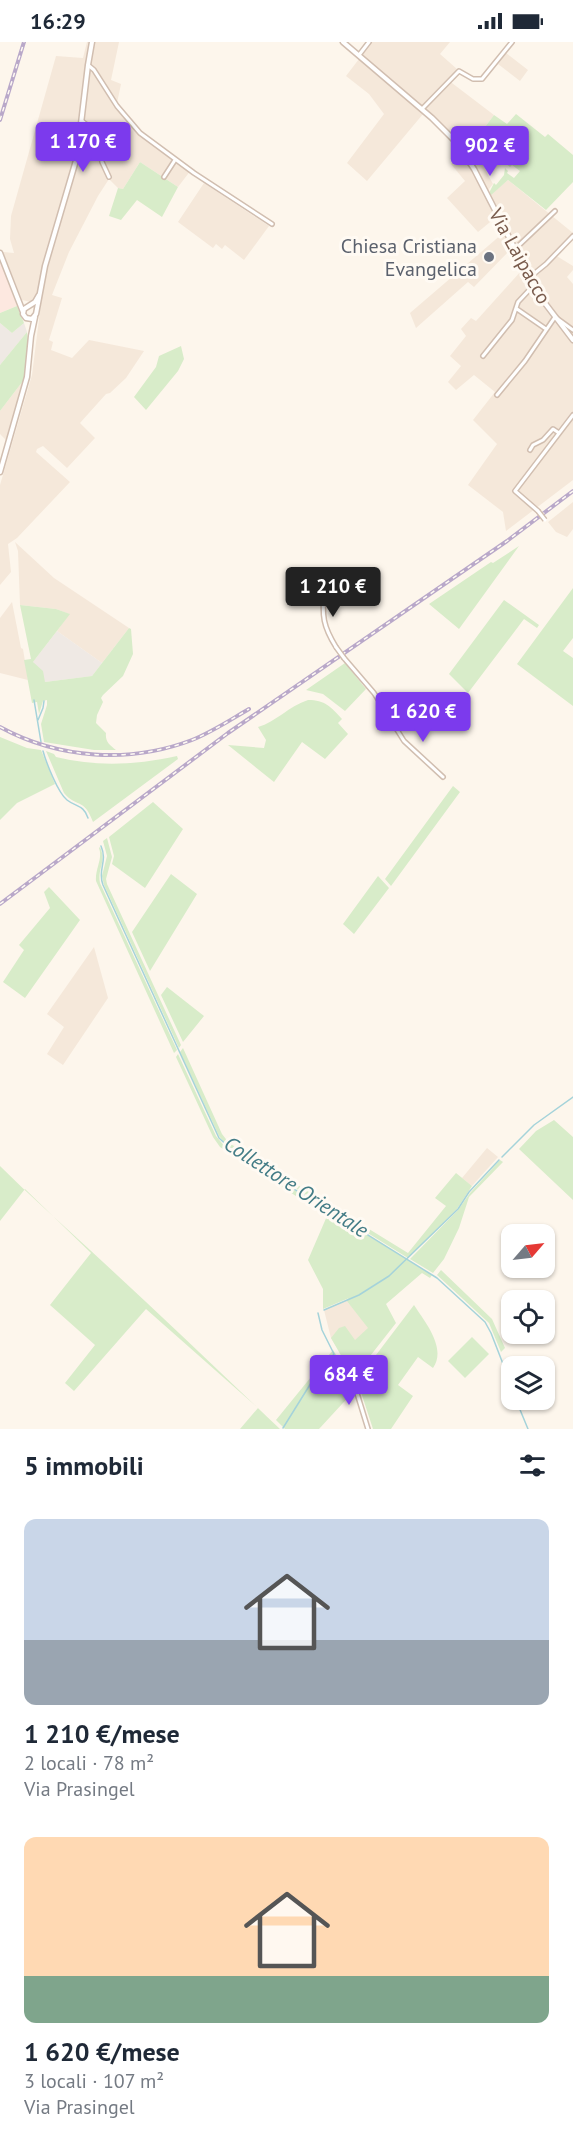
<!DOCTYPE html>
<html lang="it">
<meta charset="utf-8">
<style>
:root{--surface:#fff;--page:#f2f2f3;--text:#1f2937;--muted:#747a83;--accent:#7c3aed}
body{margin:0;font-family:"PT Sans",sans-serif;background:var(--page);color:var(--text);height:100vh;display:flex;flex-direction:column;font-size:22px;white-space:nowrap}
*{box-sizing:border-box;margin:0}
p{font-size:20px;color:var(--muted)}
.icon{flex:none;width:33px;height:33px;fill:none;stroke:currentColor;stroke-width:2;stroke-linecap:round;stroke-linejoin:round}
.map{position:relative;height:1387px;overflow:hidden}
.side{display:flex;flex-direction:column;background:var(--surface);flex:1}
.side>*{flex:none}
.needle{width:39px;rotate:62deg}
.controls{position:absolute;left:501px;top:1182px;display:grid;gap:12px}
.controls a{display:grid;place-items:center;width:54px;height:54px;border-radius:12px;background:var(--surface);box-shadow:0 2px 4px #0004;font-size:30px}
.price{position:absolute;translate:-50% -51px;padding:0 14px;border-radius:6px;background:var(--accent);color:#fff;font-size:20px;line-height:39px;filter:drop-shadow(0 2px 3px #0008)}
.price::after{content:'';position:absolute;left:50%;top:36px;width:18px;height:14px;margin-left:-9px;background:inherit;clip-path:polygon(0 0,100% 0,50% 100%)}
.price.current{background:#222;color:#fff}
ul{padding:0;list-style:none}
li{display:grid;align-content:center;gap:12px;height:318px;padding:0 24px}
li span{display:grid;place-items:center;height:186px;border-radius:12px;color:#555}
li>.icon{margin-inline-start:auto}
span .icon{width:108px;height:108px;fill:#fffc;stroke-width:1}
li b{font-size:26px}
h2{display:flex;justify-content:space-between;align-items:center;height:72px;padding:0 24px;font-size:26px}
.status{display:flex;justify-content:space-between;align-items:center;height:42px;padding:0 30px;background:var(--surface);direction:ltr}
.status svg{height:16px;fill:currentColor}
.map>svg:first-child{display:block}
</style>
<div class="status"><b>16:29</b><svg viewBox="0 0 49 12"><path d="M0 12V9h3v3zM5 12V6h3v6zM10 12V3h3v9zM15 12V0h3v12zM26 1h20v11H26zM47 4h2v5h-2z"/></svg></div>
<div class="map">
<svg width="573" height="1387" viewBox="0 0 573 1387">
<rect width="100%" height="100%" fill="#fdf6ec"/>
<path fill="#f5e8da" d="M87 0H119L111 38 121 42 117 61 139 88 191 128 178 145 140 120 123 147 118 146 109 137 98 154 69 210 52 253 62 256 49 298 53 300 51 308 72 316 89 298 144 309 126 336 110 351 106 352 80 381 95 396 67 426 43 404 37 407 36 410 70 440 17 496 8 502 11 530 0 543V443L32 333 42 253 38 251 31 260 22 258 3 210 14 211 10 197 11 174 56 14 83 16Z
M372 0H450L440 12 457 27 448 38 494 73 476 97 483 103 476 111 493 142 489 147 490 153 508 138 573 191V197L555 213 573 224V228L567 235 573 242V438L506 489 503 470 468 443 497 402 473 378 495 350 474 333 456 348 448 340 461 324 450 314 466 294 461 287 471 276 476 279 521 229 510 208 474 245 468 240 416 286 410 271 502 192 495 176 478 190 447 156 465 139 451 122 460 111 444 92 423 72 367 139 347 121 384 72 369 52 346 34Z
M506 11 528 28 520 39 498 22Z
M204 141 269 184 244 218 225 203 222 207 216 202 213 206 178 180Z
M26 335 7 399 0 392V369Z
M573 460V487L567 495 556 490 548 480Z
M15 500 54 536 129 586 102 621 57 589 69 572 56 567 20 563 18 509Z
M12 560 21 606 23 607 28 638 0 631V576Z
M94 905 108 956 63 1023 47 1012 64 985 47 972Z
M487 1106 498 1115 472 1144 462 1136Z
M346 1258 369 1286 341 1312 331 1296 324 1268Z"/>
<path fill="#fde8e0" d="M0 219 17 264 0 271Z"/>
<path fill="#efe9e4" d="M0 281 12 291 24 281 27 290 0 323Z
M57 589 102 621 92 634 45 640 33 620Z"/>
<path fill="#d8ecc9" d="M516 72 545 95 548 92 573 113V140L546 168 508 138 490 154 489 151 494 141 496 143 504 133 505 126 508 129 507 131 514 136 520 129 512 123 510 125 504 120 505 117 485 102 483 103 476 97 494 73 507 82Z
M140 120 178 145 162 175 137 158 121 178 109 174 118 146 123 147Z
M17 264 24 281 12 291 0 281V271Z
M27 290 29 307 26 335 0 369V323Z
M181 304 184 317 178 329 146 368 134 355 156 325 159 314Z
M519 504 459 587 429 562 491 520 493 521Z
M573 546V596L563 609 573 616V664L517 622Z
M504 558 539 583 537 586 524 577 468 651 449 632Z
M20 563 56 567 70 572 33 620 43 629 45 640 92 634 129 586 131 587 133 612 123 634 103 653 101 656 103 660 97 673 96 681 106 691C105 700 110 703 116 708H94L44 700 41 682 47 663V658L43 659 39 672 37 660 32 661 24 618 31 617Z
M345 621 366 647 345 669 323 652 306 648Z
M308 658C325 658 331 665 342 677L338 681 348 692 325 717 302 700 274 740 228 703 264 706 266 698 258 685C276 680 289 664 308 658Z
M0 695 27 706 41 708 55 742 17 761 0 778Z
M46 709 54 712 56 715C97 725 136 723 177 714L178 717 93 780C84 755 76 766 64 751Z
M453 744 460 750 391 844 385 837Z
M153 760 183 787 145 846 112 822 114 814 109 795Z
M107 796 112 815 106 837 107 842 181 1003 179 1006 104 843 102 834 107 814 103 799Z
M100 805C107 820 97 826 100 841L177 1008 174 1011 96 839C95 827 103 817 99 806Z
M171 832 197 852 150 929 132 890Z
M378 834 389 846 354 892 343 882Z
M49 845 80 878 25 956 3 940 24 908 19 903 50 866 44 850Z
M167 945 204 974 183 1000 161 953Z
M183 1006 222 1092 229 1101 408 1211 446 1164 435 1156 456 1131 472 1144 457 1167 408 1216 226 1103 219 1094 180 1010Z
M178 1012 216 1094 226 1106 432 1233 430 1236 422 1231 386 1262 396 1281 356 1332 351 1331 331 1296 339 1286 345 1284 355 1298 368 1286 346 1258 349 1256 323 1267V1247L308 1218 327 1174 220 1105 213 1095 176 1015Z
M554 1078 573 1095V1158L519 1107 536 1089Z
M500 1118 503 1120 469 1155 459 1186 444 1217 433 1231 410 1217 458 1168 470 1151Z
M0 1124C29 1153 60 1180 90 1208 154 1267 217 1327 280 1387H240L258 1366 146 1267 74 1349 65 1341 95 1303 50 1263 91 1211 25 1147 0 1179Z
M441 1228 492 1277 505 1306 501 1310 489 1281 437 1233Z
M414 1263C425 1280 447 1306 433 1326L418 1315 398 1343 413 1354 391 1387H373L357 1338Z
M472 1295 489 1312 465 1336 448 1319Z
M333 1308 350 1334 354 1349 319 1387H285L276 1378Z"/>
<g fill="none" stroke-linecap="round" stroke-linejoin="round">
<path stroke="#a5d3da" stroke-width="1.5" d="M34 658 41 700
M38 678 43 666 44 659
M43 709C46 720 58 751 67 758 76 765 84 763 88 776
M101 804C108 820 97 828 103 843L219 1096 233 1109 437 1236 485 1280 491 1291 512 1345
M502 1115 534 1083 573 1055
M324 1268 359 1253 389 1234 458 1167 469 1150 499 1118
M516 1358 528 1387
M283 1386 311 1341 334 1312 322 1288 318 1271"/>
<defs>
<path id="minor" d="M359 13 369 0
M88 23 94 28 117 64 140 91 194 131 272 182
M422 67 459 29 473 37H482L512 0
M82 79 98 92 102 120 109 135
M164 135 175 118
M515 207 555 169
M530 235 546 222 573 194
M517 267 546 287
M483 314 512 278 518 260 533 244
M497 353 525 319 555 275 573 288
M530 408 533 403 543 398 553 387 559 391
M538 469 515 449 573 373
M324 550C322 574 323 584 336 605
M344 616 374 651 404 699 443 735
M352 1335 368 1387"/>
<path id="tertiary" d="M343 0 432 76 456 100 474 127 538 252 573 298
M0 211 23 270
M39 253 35 260 24 267 23 272 26 276 32 277 36 272 45 224 77 115 88 23 92 0
M0 430 27 335 31 294 35 275"/>
</defs>
<use href="#minor" stroke="#d1beb0" stroke-width="6"/>
<use href="#tertiary" stroke="#d1beb0" stroke-width="7"/>
<use href="#minor" stroke="#fff" stroke-width="3"/>
<use href="#tertiary" stroke="#fff" stroke-width="4"/>
<defs>
<path id="rail" d="M0 78 24 0
M0 685C59 717 129 722 192 698 212 690 230 678 249 667
M0 862 228 691 507 499 573 449"/>
</defs>
<use href="#rail" stroke="#b9a8c9" stroke-width="4"/>
<use href="#rail" stroke="#fffaf3" stroke-width="1.5" stroke-dasharray="4.5" stroke-linecap="butt"/>
<defs>
<path id="minor-bridge" d="M538 469 545 478
M336 605 344 616"/>
</defs>
<use href="#minor-bridge" stroke="#d1beb0" stroke-width="6" stroke-linecap="butt"/>
<use href="#minor-bridge" stroke="#fff" stroke-width="3"/>
</g>
<circle fill="#6b7280" stroke="#fffaf3" stroke-width="2" cx="489" cy="215" r="6"/>
<g text-anchor="middle" stroke-width="6" stroke-linejoin="round" paint-order="stroke">
<g font-size="20" fill="#5b616d" stroke="#fffaf3" text-anchor="end">
<text x="477" y="211">Chiesa Cristiana<tspan x="477" dy="23">Evangelica</tspan></text>
</g>
<g font-size="20" fill="#7a5c4d" stroke="#fffaf3">
<text transform="translate(520 214) rotate(61)" y="7">Via Laipacco</text>
</g>
<g font-size="21" font-style="italic" fill="#437c86" stroke="#fffaf3">
<text transform="translate(296 1145) rotate(33)" y="7">Collettore Orientale</text>
</g>
</g>
</svg>
<div class="controls">
<a><svg class="needle" viewBox="-14 -14 28 28"><path d="M0-13l5 13h-10z" fill="#e53935"/><path d="M0 13l5-13h-10z" fill="#747a83"/></svg></a>
<a><svg class="icon" aria-label="locate" viewBox="0 0 24 24"><circle cx="12" cy="12" r="6"/><path d="M12 2v4M12 18v4M2 12h4M18 12h4"/></svg></a>
<a><svg class="icon" aria-label="layers" viewBox="0 0 24 24"><path d="M12 4l9 5-9 5-9-5zM3 14l9 5 9-5"/></svg></a>
</div>
<b class="price" style="left:83px;top:131px">1 170 €</b>
<b class="price" style="left:490px;top:135px">902 €</b>
<b class="price current" style="left:333px;top:576px">1 210 €</b>
<b class="price" style="left:423px;top:701px">1 620 €</b>
<b class="price" style="left:349px;top:1364px">684 €</b>
</div>
<section class="side">
<h2>5 immobili<svg class="icon" aria-label="filters" viewBox="0 0 24 24"><path d="M4 7h16M4 17h16"/><circle cx="9" cy="7" r="2"/><circle cx="15" cy="17" r="2"/></svg></h2>
<ul>
<li><span style="background:linear-gradient(#c9d6e8 65%,#9aa5b1 0)"><svg class="icon" aria-label="home" viewBox="0 0 24 24"><path d="M3 11l9-7 9 7M6 9v11h12V9"/></svg></span><div><b>1 210 €/mese</b><p>2 locali · 78 m²</p><p>Via Prasingel</p></div></li>
<li><span style="background:linear-gradient(#ffd9b3 75%,#7fa58c 0)"><svg class="icon" aria-label="home" viewBox="0 0 24 24"><path d="M3 11l9-7 9 7M6 9v11h12V9"/></svg></span><div><b>1 620 €/mese</b><p>3 locali · 107 m²</p><p>Via Prasingel</p></div></li>
</ul>
</section>
